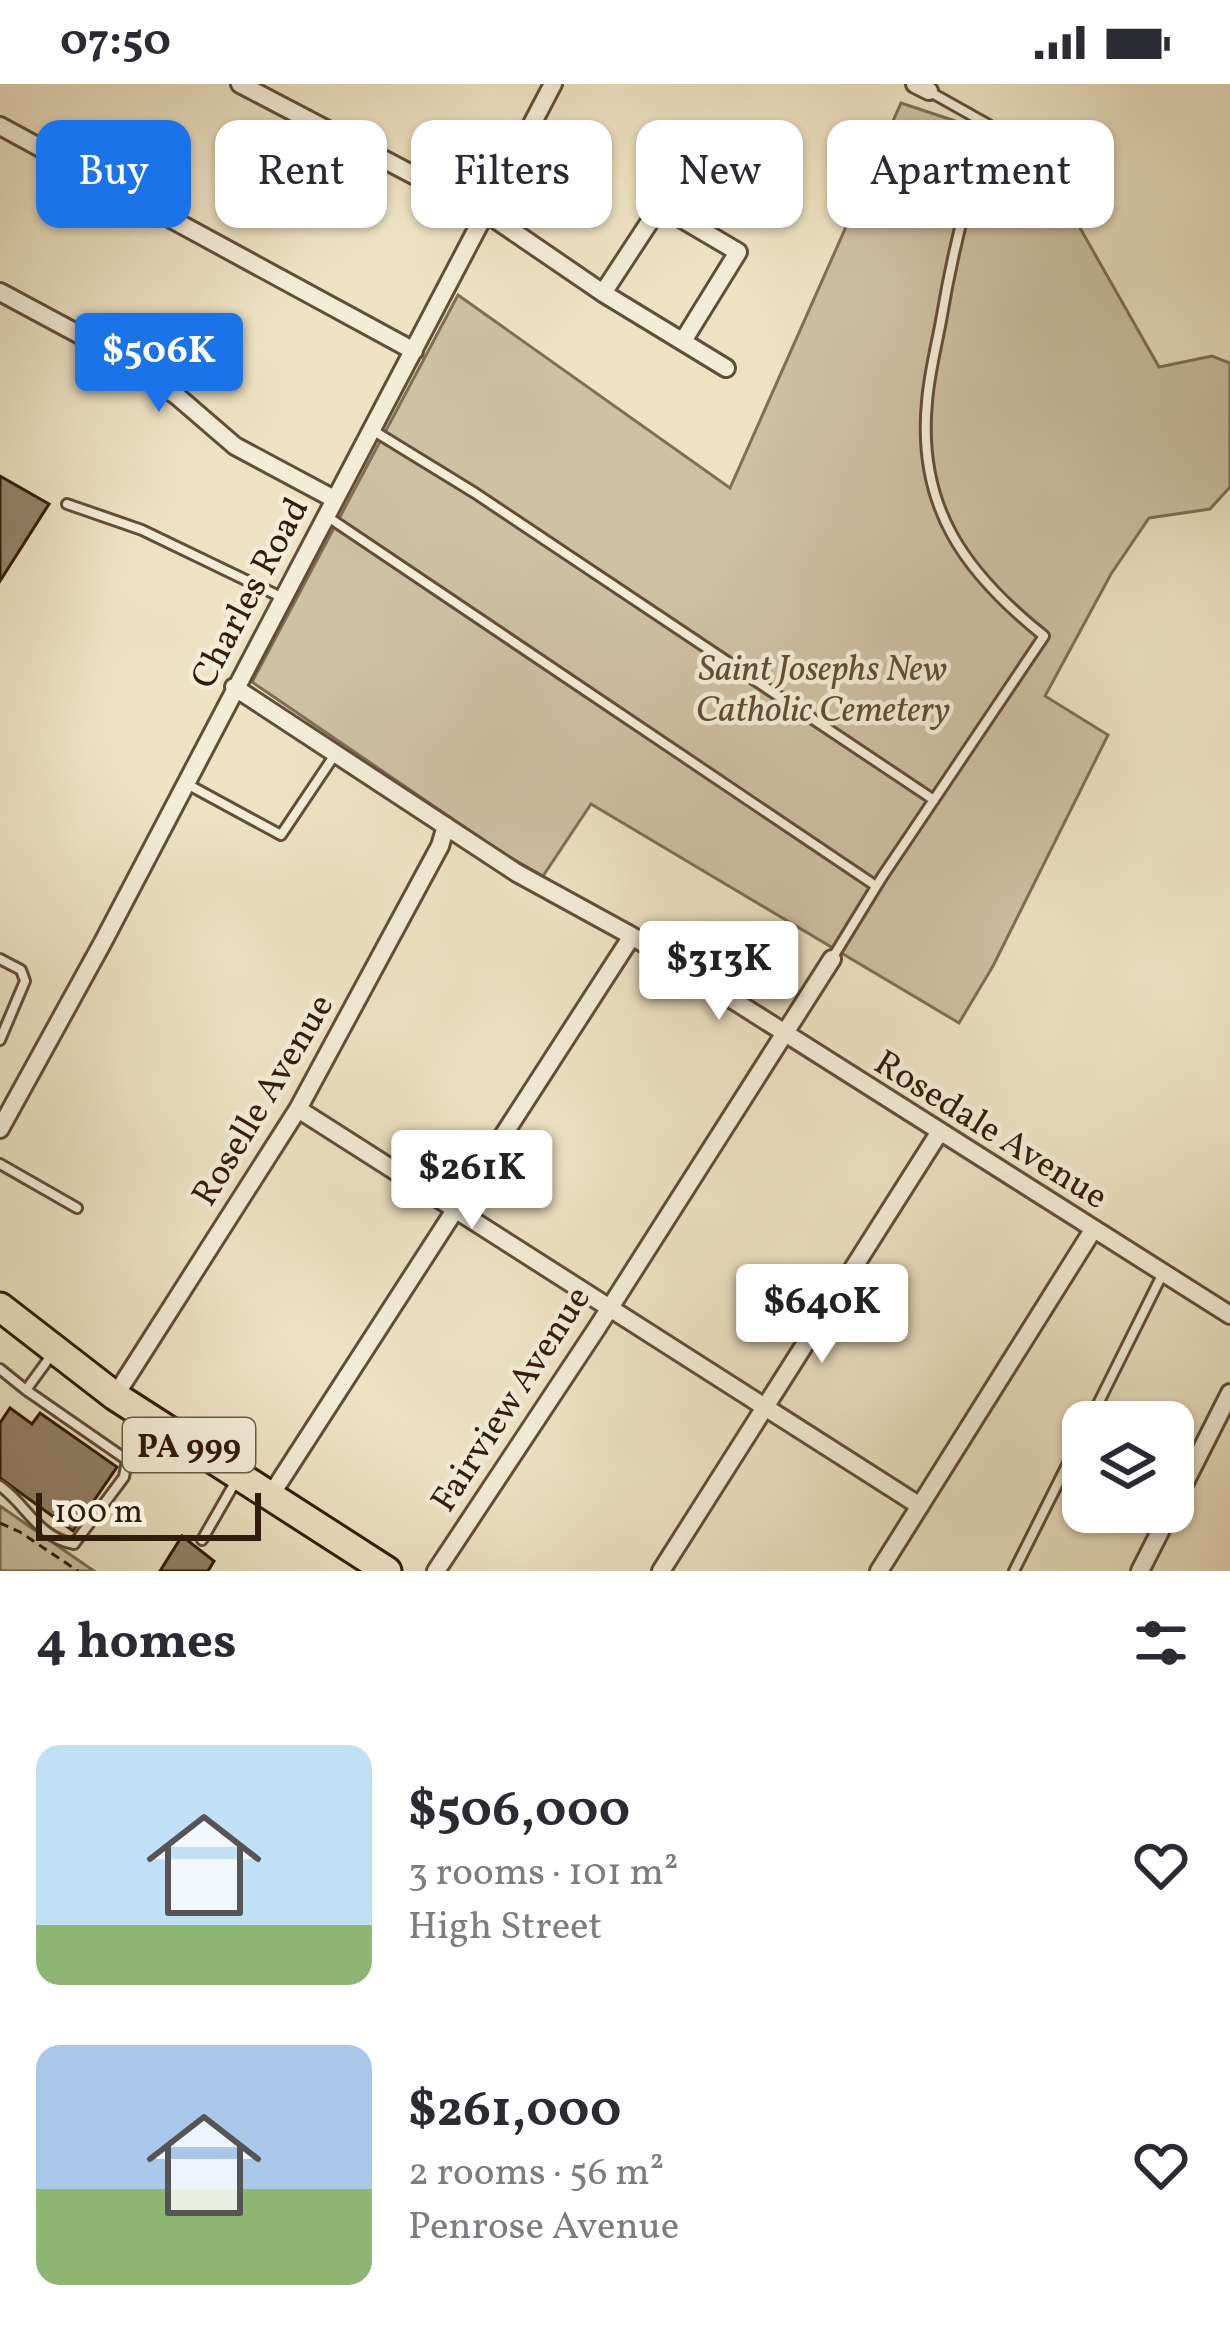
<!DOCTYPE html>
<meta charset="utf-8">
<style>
:root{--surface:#fff;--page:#f2f2f3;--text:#2b2b33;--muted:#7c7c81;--accent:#1a73e8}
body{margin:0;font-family:Vollkorn,serif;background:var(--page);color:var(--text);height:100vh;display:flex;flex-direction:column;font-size:45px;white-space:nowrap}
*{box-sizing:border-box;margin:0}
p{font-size:39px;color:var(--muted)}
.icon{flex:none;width:66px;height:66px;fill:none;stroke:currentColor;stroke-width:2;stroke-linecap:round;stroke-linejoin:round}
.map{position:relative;height:1487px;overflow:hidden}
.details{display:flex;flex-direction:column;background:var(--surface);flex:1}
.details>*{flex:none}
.top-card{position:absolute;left:36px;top:36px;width:1158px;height:108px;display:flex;gap:24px}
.buttons{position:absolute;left:1062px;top:1317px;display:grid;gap:24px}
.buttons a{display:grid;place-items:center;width:132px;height:132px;border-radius:24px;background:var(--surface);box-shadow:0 3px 9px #0004;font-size:60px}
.scale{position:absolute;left:36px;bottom:30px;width:225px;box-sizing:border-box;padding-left:12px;border:6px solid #331c09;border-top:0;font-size:33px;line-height:42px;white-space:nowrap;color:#331c09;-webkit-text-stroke:9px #f3edd8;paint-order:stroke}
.price{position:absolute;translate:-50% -102px;padding:0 27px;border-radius:12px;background:#fff;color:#222;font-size:39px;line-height:78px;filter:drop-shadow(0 3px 6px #0008)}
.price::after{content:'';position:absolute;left:50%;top:72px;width:36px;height:27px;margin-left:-18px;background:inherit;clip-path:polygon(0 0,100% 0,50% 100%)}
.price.current{background:var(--accent);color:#fff}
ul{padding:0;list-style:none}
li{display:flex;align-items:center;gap:36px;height:300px;padding:0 36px}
li span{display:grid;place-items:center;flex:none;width:336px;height:240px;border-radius:24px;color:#555}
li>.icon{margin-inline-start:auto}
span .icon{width:144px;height:144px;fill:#fffc;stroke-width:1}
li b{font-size:51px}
h2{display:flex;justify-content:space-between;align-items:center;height:144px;padding:0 36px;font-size:51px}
.pill{padding:0 42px;border-radius:24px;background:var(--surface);box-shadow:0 3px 9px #0004;font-size:42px;line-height:108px}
.pill.current{background:var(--accent);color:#fff}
.status{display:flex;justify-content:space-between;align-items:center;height:84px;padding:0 60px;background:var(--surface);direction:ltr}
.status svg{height:33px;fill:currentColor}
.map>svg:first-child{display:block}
</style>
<div class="status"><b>07:50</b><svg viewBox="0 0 49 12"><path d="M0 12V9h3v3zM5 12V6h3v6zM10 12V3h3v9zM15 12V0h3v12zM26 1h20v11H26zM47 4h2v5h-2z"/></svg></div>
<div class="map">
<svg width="1230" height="1487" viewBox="0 0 1230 1487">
<rect width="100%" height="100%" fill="#ede3c3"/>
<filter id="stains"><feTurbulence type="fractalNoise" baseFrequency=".00167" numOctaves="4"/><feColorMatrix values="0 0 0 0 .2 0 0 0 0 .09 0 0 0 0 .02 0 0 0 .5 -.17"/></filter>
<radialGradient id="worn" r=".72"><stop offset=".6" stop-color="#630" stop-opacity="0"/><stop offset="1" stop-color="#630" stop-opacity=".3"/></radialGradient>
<path fill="#cdc1a3" stroke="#806e56" stroke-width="3" d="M901 19 1034 63 1159 283 1212 272 1230 279V403L1210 425 1149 434 1111 490 1045 612 1108 651 993 882 959 939 591 720 543 792 504 770 252 598 458 211 730 404Z
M0 1422 94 1487H0Z"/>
<path fill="#94836a" stroke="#331c09" stroke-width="3" d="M0 392 49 420 0 497Z
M10 1324 32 1340 40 1329 117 1383 73 1447 0 1394V1339Z
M182 1452 214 1477 208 1487H160Z"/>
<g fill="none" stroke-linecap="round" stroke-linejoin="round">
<defs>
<path id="service" d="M374 347 475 409 934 716
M67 420 142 446 281 513
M328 433 876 802
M187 700 281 751 336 669
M833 873 882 793 1044 552C965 489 917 423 927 318 929 291 936 264 941 237 952 170 968 106 989 41L932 9
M0 875 21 886 25 897 0 956
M0 1080 77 1124
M0 1285 26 1306
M1089 1338 1162 1191
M0 1402C27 1421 37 1453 74 1460L124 1393 127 1376 26 1306 50 1273
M202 1456 237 1395
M1014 1487 1083 1349"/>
<path id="minor" d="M240 0 486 129 603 209 726 284
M915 0 929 7
M0 42 414 267
M0 208 123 274 177 312 235 362 334 415
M603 209 660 122 738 168 683 257
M234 603 517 789 632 852 1230 1231
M298 1025 920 1422
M0 1045 103 858 553 0
M115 1312 298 1025 440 762 446 742
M269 1414 632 852
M1173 1422 1230 1309
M436 1487 597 1244 832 875
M661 1487 939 1049
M879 1487 1093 1146
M1140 1487 1170 1428"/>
<path id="primary" d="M0 1223 115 1312 387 1487"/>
</defs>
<use href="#service" stroke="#624e38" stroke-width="14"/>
<use href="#minor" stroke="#624e38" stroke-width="22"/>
<use href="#primary" stroke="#331c09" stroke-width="33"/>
<path stroke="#331c09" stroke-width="3" stroke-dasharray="9 6" stroke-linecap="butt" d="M0 1439 20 1448 78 1487"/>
<use href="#service" stroke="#f3edd8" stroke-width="8"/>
<use href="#minor" stroke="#f3edd8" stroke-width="16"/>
<use href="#primary" stroke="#ede3c3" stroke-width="27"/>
</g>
<g text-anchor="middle" stroke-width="9" stroke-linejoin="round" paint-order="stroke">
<rect fill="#f3edd8" stroke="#6d5b47" stroke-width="3" x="123" y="1334" width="132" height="54" rx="9"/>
<g font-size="33" font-weight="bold" fill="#331c09">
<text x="189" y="1373">PA 999</text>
</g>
<g font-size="36" fill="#331c09" stroke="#f3edd8">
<text transform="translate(248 508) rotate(-62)" y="13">Charles Road</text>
<text transform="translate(261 1015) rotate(-59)" y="13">Roselle Avenue</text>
<text transform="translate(992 1044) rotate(32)" y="13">Rosedale Avenue</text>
<text transform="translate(509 1314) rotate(-57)" y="13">Fairview Avenue</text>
</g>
<g font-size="36" font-style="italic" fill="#614e37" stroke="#f3edd8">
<text x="823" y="596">Saint Josephs New<tspan x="823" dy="41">Catholic Cemetery</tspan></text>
</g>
</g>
<rect width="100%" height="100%" filter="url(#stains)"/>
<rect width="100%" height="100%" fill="url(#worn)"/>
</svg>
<div class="buttons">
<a><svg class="icon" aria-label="layers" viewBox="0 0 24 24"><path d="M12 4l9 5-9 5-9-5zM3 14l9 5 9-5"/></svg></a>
</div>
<div class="scale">100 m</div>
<b class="price current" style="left:159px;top:331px">$506K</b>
<b class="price" style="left:719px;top:939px">$313K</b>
<b class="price" style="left:472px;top:1148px">$261K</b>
<b class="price" style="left:822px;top:1282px">$640K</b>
<div class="top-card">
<a class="pill current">Buy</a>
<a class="pill">Rent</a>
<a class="pill">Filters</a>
<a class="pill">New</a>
<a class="pill">Apartment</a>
</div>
</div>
<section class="details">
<h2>4 homes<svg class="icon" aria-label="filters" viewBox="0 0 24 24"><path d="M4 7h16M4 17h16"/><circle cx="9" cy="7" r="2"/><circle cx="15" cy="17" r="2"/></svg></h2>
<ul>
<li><span style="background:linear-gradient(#bfe0f5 75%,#8fb573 0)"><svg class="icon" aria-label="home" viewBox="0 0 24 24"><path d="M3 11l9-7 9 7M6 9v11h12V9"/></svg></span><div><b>$506,000</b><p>3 rooms · 101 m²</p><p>High Street</p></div><svg class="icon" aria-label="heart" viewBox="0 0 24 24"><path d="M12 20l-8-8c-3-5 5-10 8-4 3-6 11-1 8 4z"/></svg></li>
<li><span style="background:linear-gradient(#a9c7e8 60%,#8fb573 0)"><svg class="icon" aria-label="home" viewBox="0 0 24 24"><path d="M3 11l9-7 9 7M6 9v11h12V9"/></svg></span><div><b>$261,000</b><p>2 rooms · 56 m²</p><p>Penrose Avenue</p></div><svg class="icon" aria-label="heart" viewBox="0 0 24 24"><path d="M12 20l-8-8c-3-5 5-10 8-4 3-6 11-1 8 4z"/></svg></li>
</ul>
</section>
